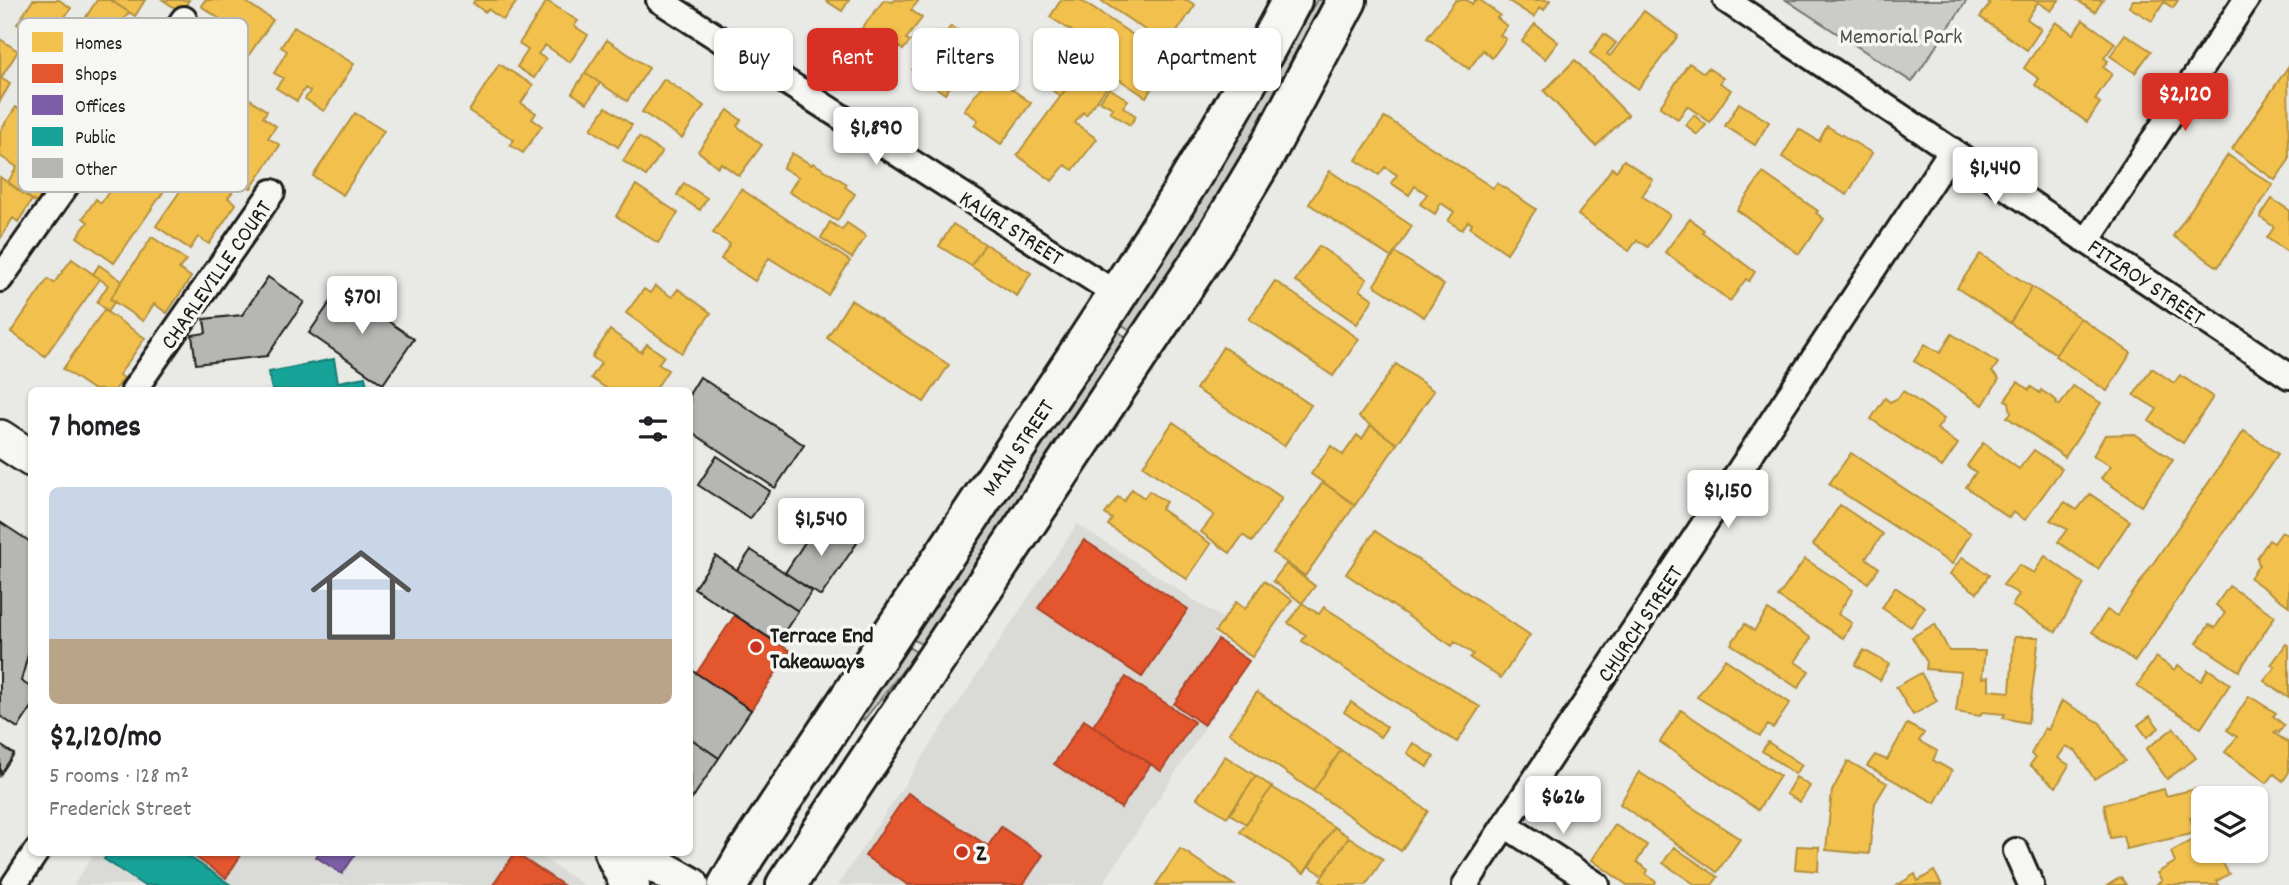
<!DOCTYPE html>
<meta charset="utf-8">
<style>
:root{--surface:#fff;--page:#f2f2f2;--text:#202124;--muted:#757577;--line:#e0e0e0;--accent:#d93025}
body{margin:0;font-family:Dekko,sans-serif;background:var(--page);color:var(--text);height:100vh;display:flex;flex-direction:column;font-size:26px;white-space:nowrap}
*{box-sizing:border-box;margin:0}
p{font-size:23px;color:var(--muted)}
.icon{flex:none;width:38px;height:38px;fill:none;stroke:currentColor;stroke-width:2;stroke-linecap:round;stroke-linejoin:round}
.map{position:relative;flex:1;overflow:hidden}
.side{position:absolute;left:28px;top:387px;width:665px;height:469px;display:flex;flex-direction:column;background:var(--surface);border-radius:10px;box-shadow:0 2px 5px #0004}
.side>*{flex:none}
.hud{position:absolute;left:714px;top:28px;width:665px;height:63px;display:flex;gap:14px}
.tools{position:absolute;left:2191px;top:786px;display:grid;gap:14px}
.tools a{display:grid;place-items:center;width:77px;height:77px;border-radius:10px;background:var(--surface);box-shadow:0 2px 5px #0004;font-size:35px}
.price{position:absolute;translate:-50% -60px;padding:0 16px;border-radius:7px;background:#fff;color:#222;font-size:23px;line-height:46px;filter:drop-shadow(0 2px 4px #0008)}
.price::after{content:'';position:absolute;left:50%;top:42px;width:21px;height:16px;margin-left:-10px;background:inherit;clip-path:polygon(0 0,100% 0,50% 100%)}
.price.current{background:var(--accent);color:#fff}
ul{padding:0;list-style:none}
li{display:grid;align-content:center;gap:14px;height:371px;padding:0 21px}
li+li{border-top:2px solid var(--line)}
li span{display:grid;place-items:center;height:217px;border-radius:10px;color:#555}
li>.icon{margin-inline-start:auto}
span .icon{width:126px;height:126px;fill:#fffc;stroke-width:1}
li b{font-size:30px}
h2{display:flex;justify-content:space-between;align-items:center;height:84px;padding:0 21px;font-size:30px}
.chip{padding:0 24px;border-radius:10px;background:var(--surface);box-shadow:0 2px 5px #0004;font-size:24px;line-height:63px}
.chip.current{background:var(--accent);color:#fff}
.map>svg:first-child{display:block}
</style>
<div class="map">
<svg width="2289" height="885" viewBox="0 0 2289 885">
<rect width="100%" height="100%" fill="#e9e9e5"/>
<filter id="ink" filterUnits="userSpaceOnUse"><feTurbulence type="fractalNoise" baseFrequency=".0143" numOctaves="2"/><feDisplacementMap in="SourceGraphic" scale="14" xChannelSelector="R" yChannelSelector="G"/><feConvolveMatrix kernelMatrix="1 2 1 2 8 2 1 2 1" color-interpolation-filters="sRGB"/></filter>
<g filter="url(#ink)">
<path fill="#dadad6" d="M1077 524 1222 618 1212 634 1250 659 1102 885H838Z
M95 852H533L584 885H74Z"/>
<path fill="#cbcbc7" stroke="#747472" stroke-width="2" d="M1317 0H1329L1250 150 1133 332 1121 324 1190 220 1282 57Z
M1786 0H1967L1912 82Z
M1116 330 1129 339 923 645 910 638Z
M906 646 917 652 864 720 860 716Z"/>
<path fill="#f2c14e" stroke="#b2903f" stroke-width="2" d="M33 0H59L71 8 46 44 17 24Z
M97 0H110L129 12 116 32 140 48 121 78 104 67 100 73 72 54 82 39 75 34Z
M110 0H145L135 16Z
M163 0H189L181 12Z
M205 0H243L273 20 201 124 157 93 179 62 191 70 211 41 206 38 220 19 201 6Z
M475 0H518L503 20 488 9 485 12 473 3Z
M825 0H849L842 11Z
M884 0 893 2 895 0H919L911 10 922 18 906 39 910 41 903 50 899 47 891 58 858 33Z
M1061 0H1080L1171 60 1146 97 1073 49 1081 37 1050 17Z
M1100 0H1187L1195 5 1168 45Z
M1456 0H1467L1472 4 1475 0H1480L1500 15 1497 18 1507 26 1500 35 1506 39 1492 58 1483 50 1469 69 1427 38Z
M1507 0H1550L1544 10 1540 7 1534 17Z
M1985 0H2059L2051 11 2038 2 2027 19 2041 29 2027 50 1980 17 1990 4Z
M2077 0H2103L2095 12Z
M2133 0H2178L2173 8 2164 2 2152 21 2129 7Z
M547 1 578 21 574 26 588 35 570 62 545 45 538 54 546 59 534 78 517 67 528 50 519 44Z
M1644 11 1678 36 1638 89 1590 53 1604 34 1616 43 1607 54 1610 56Z
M2083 20 2115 43 2104 58 2108 61 2103 67 2112 74 2095 99 2100 103 2087 122 2035 85 2039 79 2024 68 2056 22 2073 34Z
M1535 24 1558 42 1545 59 1522 41Z
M951 26 971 39 966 45 977 53 962 73 965 75 958 84 954 81 945 94 912 70 940 31 945 34Z
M294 27 354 64 324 111 305 99 310 91 305 88 297 101 276 88 283 78 274 73 287 51 281 47Z
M2125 34 2151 51 2135 73 2110 56Z
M0 39 18 51 1 78 10 84 0 101Z
M607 40 649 68 627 101 585 73Z
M1057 50 1081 69 1060 96 1036 78Z
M1575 60 1628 115 1596 146 1544 91Z
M1689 63 1704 73 1708 68 1723 78 1720 83 1731 90 1710 122 1687 106 1678 119 1660 107Z
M499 64 533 85 521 103 536 113 532 119 542 126 523 153 510 145 514 140 469 111Z
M2288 67 2289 160 2275 180 2232 149Z
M1081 69 1107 87 1086 115 1083 112 1075 123 1097 139 1073 170 1065 165 1052 181 1017 155Z
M585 73 600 83 587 103 572 93Z
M991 74 1031 103 1001 144 974 125 978 120 964 110Z
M664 79 704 106 682 138 642 112Z
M1109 88 1128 100 1123 107 1136 116 1130 125 1110 112 1113 108 1100 101Z
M247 97 267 111 263 117 276 126 268 138 280 145 251 188 218 166 217 169 204 161Z
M1739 103 1769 122 1755 145 1725 126Z
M16 107 66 141 55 158 64 164 38 204 8 182 17 167 0 156V131Z
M606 107 632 125 618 147 591 129Z
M728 110 741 120 737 126 762 145 739 176 721 163 718 167 698 151Z
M355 113 384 131 343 195 313 176Z
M1694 115 1706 125 1697 135 1686 125Z
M1385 117 1493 188 1497 183 1536 209 1507 253 1470 228 1472 224 1468 221 1462 230 1448 221 1454 212 1441 203 1435 214 1420 204 1427 194 1415 186 1409 195 1391 183 1397 175 1385 167 1379 175 1356 160Z
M154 126 191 152 114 263 77 237 88 222 83 218 96 199 101 203 131 160 126 157 139 138 143 142Z
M1827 126 1872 153 1847 195 1782 157 1799 129 1819 141Z
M639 137 662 152 646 176 623 161Z
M792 153 812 165 813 163 847 184 845 187 855 194 837 221 789 192 798 177 783 168Z
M2228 155 2273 185 2218 267 2173 236Z
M1624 160 1653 180 1642 196 1670 215 1648 247 1637 240 1629 251 1578 215 1612 168 1616 171Z
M197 167 233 191 228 198 236 204 209 244 198 237 190 249 156 226Z
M1330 171 1412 226 1392 258 1309 204Z
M1763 173 1818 211 1816 213 1824 219 1799 254 1737 210Z
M0 177 32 200 18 222 13 218 0 239Z
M684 183 707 198 700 210 677 195Z
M636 185 678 213 658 243 616 216Z
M741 189 850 261 828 295 769 258 755 281 721 259 730 244 713 233Z
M2272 199 2289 210V253L2267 238 2274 227 2260 217Z
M1690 219 1704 230 1702 232 1755 272 1749 281 1746 279 1730 301 1665 252Z
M830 222 842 230 847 223 866 236 852 258 821 238Z
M953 224 985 244 971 266 939 246Z
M152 237 186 260 179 269 191 277 167 313 154 304 143 321 110 299Z
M985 244 1031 273 1017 296 971 266Z
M1319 246 1367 279 1360 290 1373 299 1357 324 1295 281Z
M1395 252 1444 285 1424 317 1374 285Z
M1980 254 2032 287 2010 323 1957 288Z
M72 259 100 279 45 356 11 332 48 279 54 283Z
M99 265 122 281 110 299 115 301 108 311 97 302 108 285 93 274Z
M1275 281 1359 339 1333 376 1249 319Z
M655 286 672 297 678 289 711 313 682 353 626 313 644 289 650 293Z
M2032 287 2080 318 2056 354 2010 323Z
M851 300 949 365 924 402 827 338Z
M104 310 145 338 119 375 124 378 115 390H94L63 369Z
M2080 318 2131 353 2107 391 2055 356Z
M610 330 641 352 647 344 664 356 658 364 668 370 655 390H609L591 378 601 363 592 357Z
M1952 334 1998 363 1992 372 1999 379 1983 405 1914 361 1925 344 1940 353Z
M1223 347 1311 405 1284 446 1196 389Z
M1396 364 1434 391 1397 444 1359 417Z
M2152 368 2174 383 2180 375 2213 397 2183 443 2149 421 2157 409 2134 395Z
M2018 382 2029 390 2031 387 2040 393 2041 390 2057 401 2056 404 2060 405 2073 386 2101 403 2065 457 2007 417 2011 413 2009 402 2005 400Z
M1903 391 1944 419 1937 429 1958 444 1942 467 1871 419 1885 398 1890 402 1898 398Z
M1173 422 1282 498 1252 542 1243 535 1230 553 1201 532 1214 515 1143 466Z
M1371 425 1397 444 1355 505 1311 474 1331 446 1343 455 1357 435 1362 439Z
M2244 431 2278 454 2135 661 2092 632 2107 610 2117 616Z
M2135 434 2173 460 2141 506 2101 478 2111 466 2093 456 2105 435Z
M1983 443 2019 469 2034 450 2062 469 2025 520 2013 512 2009 518 1966 487 1976 472 1967 466Z
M1851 453 1971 533 1952 564 1829 484Z
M1323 482 1355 505 1305 576 1273 553Z
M1132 489 1144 498 1149 491 1166 502 1161 509 1211 544 1187 579 1108 525 1112 519 1105 514 1118 497 1124 501Z
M2090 494 2130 521 2098 569 2058 542 2067 529 2050 520 2065 502 2077 510Z
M1840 505 1883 534 1866 558 1879 568 1868 583 1813 545Z
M1375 531 1530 635 1501 678 1470 658 1473 654 1455 642 1452 646 1346 574Z
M2282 532 2289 536V606L2250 578 2259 565 2257 558 2269 540 2274 543Z
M2045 556 2084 584 2056 632 2012 606 2019 594 2003 585 2019 565 2034 573Z
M1962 557 1989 575 1977 593 1950 574Z
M1805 559 1853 590 1838 614 1852 623 1843 638 1778 597Z
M1286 564 1315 586 1302 603 1273 581Z
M1264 581 1292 600 1252 657 1215 632 1236 602 1245 609Z
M2229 586 2275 616 2239 671 2197 643 2209 625 2215 628 2225 613 2216 605Z
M1895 587 1925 607 1911 627 1882 608Z
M1302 603 1319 614 1324 607 1480 707 1457 742 1302 641 1306 635 1288 623Z
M1768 610 1811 638 1795 662 1809 671 1798 688 1731 644 1745 624 1754 631Z
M1935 624 1949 651H1985L1982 678 1989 677V690L2010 692 2014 637H2039L2028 723 2003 718 2005 714 1982 712 1980 716 1956 712 1961 672 1926 669 1927 662 1912 637Z
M2286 644 2289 646V698L2264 681 2275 667 2271 665Z
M1864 650 1889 664 1880 680 1855 665Z
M2156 657 2175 670 2178 665 2201 681 2208 669 2230 684 2201 728 2137 686Z
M1725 659 1790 703 1773 728 1768 725 1760 736 1697 697Z
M1921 673 1937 701 1913 715 1896 687Z
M1257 692 1341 750 1313 791 1229 733Z
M2249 696 2276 713 2273 716 2284 725 2279 733 2276 731 2274 733 2289 743V772L2283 781 2274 774 2267 783 2225 752 2237 737 2227 730Z
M2062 701 2100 723 2125 761 2094 779 2076 751 2066 746 2058 758 2069 765 2056 787 2030 765 2035 758 2031 754 2045 728 2048 730Z
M1351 702 1387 727 1380 737 1344 712Z
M1681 710 1780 776 1758 810 1660 742Z
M2150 716 2159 728 2147 737 2138 725Z
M1907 724 1924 733 1919 741 1937 751 1933 760 1952 771 1935 803 1867 766 1875 755 1887 760Z
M2174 728 2196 758 2167 779 2146 749Z
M1768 742 1802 765 1795 774 1762 751Z
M1413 743 1434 757 1427 767 1407 753Z
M1341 750 1428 811 1401 851 1313 791Z
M1225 756 1256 776 1227 817 1197 798Z
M1848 761 1887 783 1875 803 1869 854 1826 850 1832 791Z
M1639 772 1740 839 1717 872 1620 804Z
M1256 776 1272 787 1246 824 1230 814Z
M1796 777 1810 786 1800 802 1786 794Z
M1272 787 1334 827 1304 873 1240 832Z
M2164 789 2166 796 2196 789 2203 817 2190 818 2195 833 2126 849 2123 836 2110 838 2104 804Z
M1615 825 1647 845 1637 862 1648 870 1646 874 1656 882 1654 885H1627L1592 860Z
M1334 827 1349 837 1323 875 1309 866Z
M1349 837 1383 859 1366 885H1328L1320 880Z
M2203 838V850H2215L2229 874 2217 881 2219 885H2155L2162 881 2157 873 2175 862 2171 852 2192 840 2194 843Z
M1797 846 1819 847 1818 871 1795 869Z
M1674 847 1718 877 1712 885H1696L1663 863Z
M1180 849 1187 853 1234 885H1156Z
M1934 871 1942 885H1898L1915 874 1918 881Z
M2121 877 2126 885H2108Z"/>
<path fill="#e4572e" stroke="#a84529" stroke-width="2" d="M1084 540 1188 609 1142 677 1038 608Z
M735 615 790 651 751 710 696 674Z
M1218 640 1249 661 1204 725 1174 704Z
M1126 677 1194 722 1161 771 1093 726Z
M1084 720 1151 764 1121 808 1054 764Z
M908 793 988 846 1001 827 1043 855 1023 885H908L865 856Z
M188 852H243L226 878Z
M515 853 563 885H493Z"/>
<path fill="#7b5ea7" stroke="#5e4a7d" stroke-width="2" d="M319 852H357L342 874 316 857Z"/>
<path fill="#17a398" stroke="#187a73" stroke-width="2" d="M334 359 338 382 365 377 368 390H272L269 372Z
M109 852H182L231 885H143L104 859Z"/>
<path fill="#b6b6b3" stroke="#1c1c1c" stroke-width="2" d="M268 277 304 302 267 356 196 364 192 335 206 333 204 319 242 315Z
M340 288 414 339 383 384 309 333Z
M700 377 804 445 775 488 690 431V393Z
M717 456 770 491 750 519 698 485Z
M820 519 857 543 821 596 785 573Z
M0 522 32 543V640L21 681 32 688V707L18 728 0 716Z
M751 550 812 591 798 611 737 570Z
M716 556 798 611 777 643 694 588Z
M690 669 751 710 719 758 690 738Z
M690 738 719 758 690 802Z
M0 745 14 754 0 775Z"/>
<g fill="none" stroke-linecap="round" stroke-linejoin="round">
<defs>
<path id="minor" d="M659 0 1118 295
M1726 0 2289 376
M2087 241 2246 0
M0 279 184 19
M134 390 272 192
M1505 825 1597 885
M2016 851 2031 885
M14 885 36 852
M1465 885 1952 150"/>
<path id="secondary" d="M0 438 32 459
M633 852 691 885"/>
<path id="trunk" d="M614 852 630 885
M728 885 746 854C838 716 929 578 1021 440 1117 297 1212 153 1292 0
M786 885 1210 247 1265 155 1347 0"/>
</defs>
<use href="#minor" stroke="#1c1c1c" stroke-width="30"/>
<use href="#secondary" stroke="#1c1c1c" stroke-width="40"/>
<use href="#trunk" stroke="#1c1c1c" stroke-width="44"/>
<use href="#minor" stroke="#f6f6f2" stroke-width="24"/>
<use href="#secondary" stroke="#f6f6f2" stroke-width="35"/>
<use href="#trunk" stroke="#f6f6f2" stroke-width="38"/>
</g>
</g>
<g fill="#c8321e" stroke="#f6f6f2" stroke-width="2.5">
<circle cx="756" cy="647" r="7"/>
<circle cx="962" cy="852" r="7"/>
</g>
<g text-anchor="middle" stroke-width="7" stroke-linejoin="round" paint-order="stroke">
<g font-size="23" fill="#51514f" stroke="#f6f6f2">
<text x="1901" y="43">Memorial Park</text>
</g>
<g font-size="23" fill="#1c1c1c" stroke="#f6f6f2">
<text transform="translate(1012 227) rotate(33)" y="8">KAURI STREET</text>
<text transform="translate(215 274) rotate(-55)" y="8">CHARLEVILLE COURT</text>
<text transform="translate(2147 281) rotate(34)" y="8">FITZROY STREET</text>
<text transform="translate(1017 447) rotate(-56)" y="8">MAIN STREET</text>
<text transform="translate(1639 623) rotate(-56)" y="8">CHURCH STREET</text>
</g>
<g font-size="23" font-weight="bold" fill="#1c1c1c" stroke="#f6f6f2" text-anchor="start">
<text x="770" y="642">Terrace End<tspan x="770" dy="26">Takeaways</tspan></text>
<text x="976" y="860">Z</text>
</g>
</g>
<rect x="18" y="18" width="230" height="174" rx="10" fill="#f6f6f2" stroke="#b5b5b2" stroke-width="2"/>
<rect x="32" y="32" width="31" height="20" fill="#f2c14e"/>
<rect x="32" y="64" width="31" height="19" fill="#e4572e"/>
<rect x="32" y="95" width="31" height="20" fill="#7b5ea7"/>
<rect x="32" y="127" width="31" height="19" fill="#17a398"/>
<rect x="32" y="158" width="31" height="20" fill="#b6b6b3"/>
<g font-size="19" fill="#1c1c1c">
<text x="75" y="49">Homes</text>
<text x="75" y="80">Shops</text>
<text x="75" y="112">Offices</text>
<text x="75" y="143">Public</text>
<text x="75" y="175">Other</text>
</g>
</svg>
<div class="tools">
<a><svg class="icon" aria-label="layers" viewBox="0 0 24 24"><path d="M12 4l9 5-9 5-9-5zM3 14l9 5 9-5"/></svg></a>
</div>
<b class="price current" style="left:2185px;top:133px">$2,120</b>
<b class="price" style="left:876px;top:167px">$1,890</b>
<b class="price" style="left:1995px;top:207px">$1,440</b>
<b class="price" style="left:362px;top:336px">$701</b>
<b class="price" style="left:1728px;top:530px">$1,150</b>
<b class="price" style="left:821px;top:558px">$1,540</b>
<b class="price" style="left:1563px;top:836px">$626</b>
<div class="hud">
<a class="chip">Buy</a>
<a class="chip current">Rent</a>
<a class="chip">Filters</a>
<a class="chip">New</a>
<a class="chip">Apartment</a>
</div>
<section class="side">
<h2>7 homes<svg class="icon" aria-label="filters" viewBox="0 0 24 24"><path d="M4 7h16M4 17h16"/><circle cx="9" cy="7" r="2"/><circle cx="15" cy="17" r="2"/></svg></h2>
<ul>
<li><span style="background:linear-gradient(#c9d6e8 70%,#b9a48a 0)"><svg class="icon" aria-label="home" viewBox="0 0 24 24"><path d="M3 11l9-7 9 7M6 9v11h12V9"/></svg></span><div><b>$2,120/mo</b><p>5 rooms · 128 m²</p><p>Frederick Street</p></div></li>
</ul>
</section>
</div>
